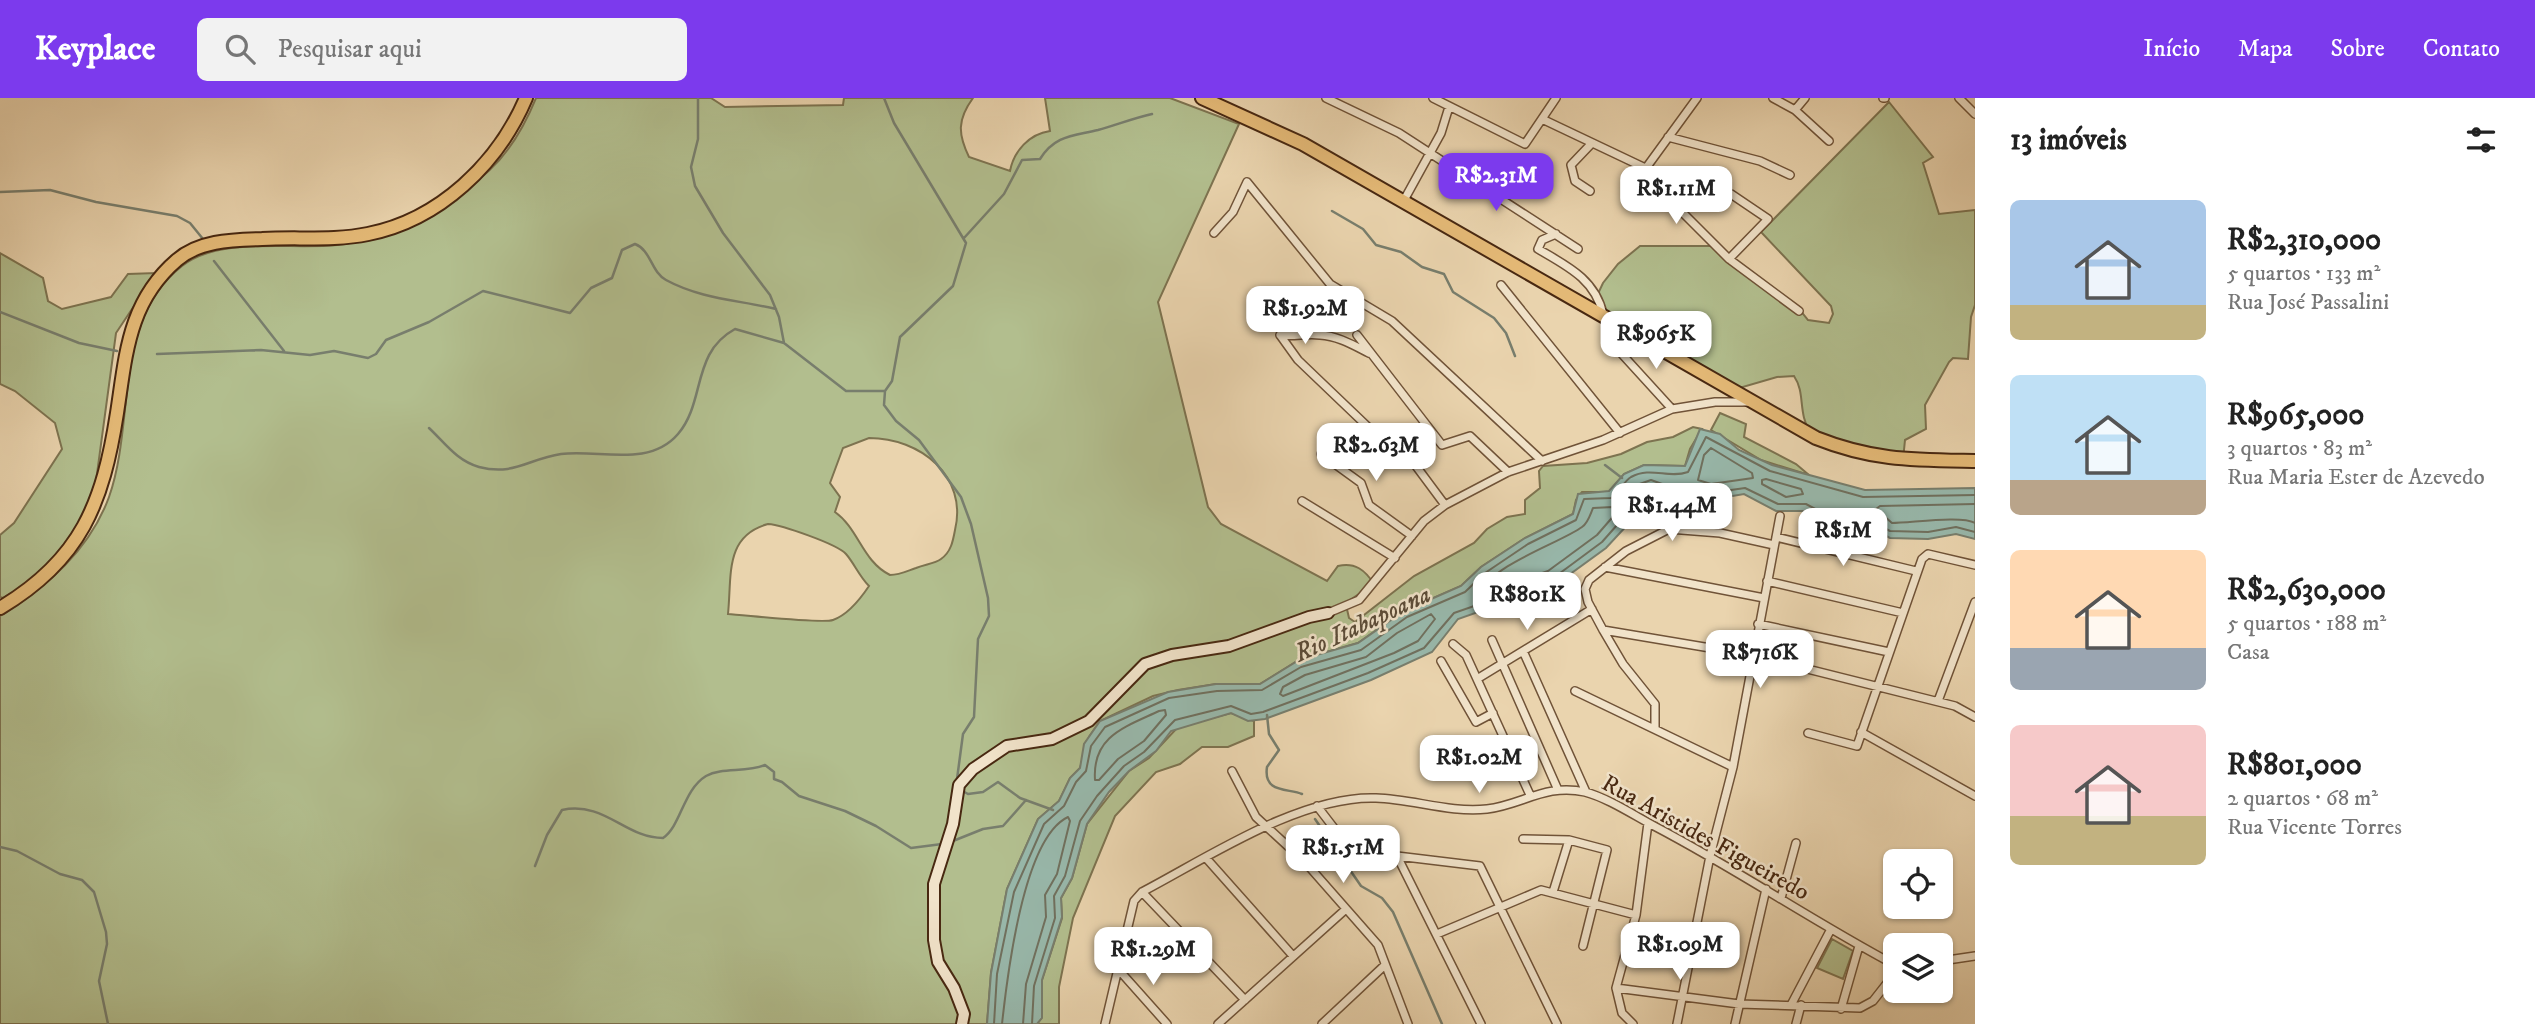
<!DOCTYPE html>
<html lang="pt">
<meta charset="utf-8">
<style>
:root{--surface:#fff;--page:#f2f2f2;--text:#222;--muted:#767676;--accent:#7c3aed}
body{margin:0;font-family:"IM FELL DW Pica",serif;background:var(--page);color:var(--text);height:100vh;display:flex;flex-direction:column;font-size:26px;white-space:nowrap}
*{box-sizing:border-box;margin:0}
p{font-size:23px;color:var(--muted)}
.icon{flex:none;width:38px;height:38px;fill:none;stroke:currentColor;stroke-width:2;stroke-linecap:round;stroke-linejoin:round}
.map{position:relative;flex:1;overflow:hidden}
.panel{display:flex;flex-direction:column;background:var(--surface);width:560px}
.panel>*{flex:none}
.buttons{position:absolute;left:1883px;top:751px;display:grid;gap:14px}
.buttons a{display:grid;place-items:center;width:70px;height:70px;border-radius:10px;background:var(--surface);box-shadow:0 2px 5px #0004;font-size:35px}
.price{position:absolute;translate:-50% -60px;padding:0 16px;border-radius:14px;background:#fff;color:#222;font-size:23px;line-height:46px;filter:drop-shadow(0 2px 4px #0008)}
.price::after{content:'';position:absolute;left:50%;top:42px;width:21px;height:16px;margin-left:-10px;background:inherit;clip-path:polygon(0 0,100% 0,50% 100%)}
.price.current{background:var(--accent);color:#fff}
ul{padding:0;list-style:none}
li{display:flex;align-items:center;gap:21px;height:175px;padding:0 35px}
li span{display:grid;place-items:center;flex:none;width:196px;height:140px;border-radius:10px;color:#555}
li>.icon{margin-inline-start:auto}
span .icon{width:84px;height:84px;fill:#fffc;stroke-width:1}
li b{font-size:30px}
h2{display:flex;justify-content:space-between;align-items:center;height:84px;padding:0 35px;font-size:30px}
header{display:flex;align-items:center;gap:42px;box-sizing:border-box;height:98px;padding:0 35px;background:var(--accent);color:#fff}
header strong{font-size:33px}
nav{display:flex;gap:38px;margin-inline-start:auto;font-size:24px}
.search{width:490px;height:63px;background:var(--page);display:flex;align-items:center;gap:18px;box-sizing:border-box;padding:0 24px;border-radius:10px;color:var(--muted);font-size:26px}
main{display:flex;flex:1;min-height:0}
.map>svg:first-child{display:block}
</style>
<header>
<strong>Keyplace</strong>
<div class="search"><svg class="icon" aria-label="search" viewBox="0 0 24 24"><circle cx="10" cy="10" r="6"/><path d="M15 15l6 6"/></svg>Pesquisar aqui</div>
<nav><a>Início</a><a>Mapa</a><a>Sobre</a><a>Contato</a></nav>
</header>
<main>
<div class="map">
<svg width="1975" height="926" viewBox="0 0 1975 926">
<rect width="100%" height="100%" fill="#ead4ae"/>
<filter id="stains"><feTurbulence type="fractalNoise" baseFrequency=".00286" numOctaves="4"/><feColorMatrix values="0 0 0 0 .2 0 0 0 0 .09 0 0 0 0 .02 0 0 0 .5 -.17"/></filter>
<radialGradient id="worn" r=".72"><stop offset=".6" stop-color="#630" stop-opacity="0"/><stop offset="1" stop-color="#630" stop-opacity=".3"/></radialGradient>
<path fill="#b2be8e" stroke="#7d7350" stroke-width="2" fill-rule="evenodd" d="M536 0H711L725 9 843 7 844 0H973C957 22 958 36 969 59L1010 73C1014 53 1029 36 1050 33L1045 0H1170L1239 26 1158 204 1208 409 1221 426 1327 483 1338 468C1355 464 1365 472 1374 486L1350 502 1346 507 1349 520 1355 524 1414 478 1474 445 1487 431 1507 419 1525 416V402L1540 390 1539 373 1543 368 1587 365 1621 356 1647 344 1673 339 1693 329 1702 331 1690 351 1685 368 1644 367 1624 376 1609 394H1582L1576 402 1573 416 1525 440 1481 469 1461 488 1404 513 1358 545 1299 562 1260 586H1216L1178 592 1153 598 1100 623 1089 639 1080 670 1070 680 1059 703 1038 721 1007 791 991 875 987 926H0V518C46 490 90 451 109 399 136 322 112 223 182 168 220 138 290 152 337 147 367 144 390 132 416 119 478 88 509 66 536 0ZM869 340C920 340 968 378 955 432 953 443 951 454 941 461 934 466 925 466 916 470 907 473 900 477 890 477 862 463 859 431 835 414L840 399 830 385 843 350ZM768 426C782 427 837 446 846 456 854 465 859 478 869 488 861 500 847 517 833 522 822 526 745 517 728 516 732 478 724 438 768 426Z
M1889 4 1933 59 1923 65 1939 116 1975 112V207L1971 219 1968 261 1953 260 1949 264 1925 307 1926 331 1905 342 1903 362 1811 337C1797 313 1806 296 1794 278L1777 279 1736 291 1612 221 1595 202 1603 185 1618 166 1640 148H1715L1796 207 1808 222 1829 225 1833 216 1831 208 1761 134Z
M0 155 43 180 48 203 62 211 111 199 128 176 156 175 116 235 94 398 70 439 49 465 23 488 3 500 0 499V437L14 425 62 351 55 325 15 293 0 286Z
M1720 315 1746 326 1744 339 1796 366 1809 377 1761 362 1711 332Z
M1231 615 1254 623V638L1228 649H1202L1180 666 1156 674 1115 718 1073 820 1059 889V926H1037L1042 919V882L1062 820 1061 800 1072 780 1087 726 1129 673 1149 660 1178 629Z
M1832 841 1853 853 1843 881 1817 870Z"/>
<path fill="#98b8ab" stroke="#787e6d" stroke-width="2" d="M1700 331 1720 336 1739 352 1772 367 1865 392 1975 390V441L1956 436 1928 441 1890 440 1859 424 1817 421 1805 413H1776L1744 396 1709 402 1679 397C1665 416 1655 423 1630 424L1606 450 1555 487 1458 521 1432 554 1371 582 1265 621 1248 623 1231 615 1171 633 1156 653 1129 673 1109 694 1087 726 1072 780 1061 800 1062 819 1042 882V920L1037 926H987L991 875 1007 791 1038 721 1059 703 1070 680 1080 670 1084 646 1100 623 1168 594 1216 586H1260L1299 562 1358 545 1404 513 1461 488 1481 469 1525 440 1573 416 1578 396 1609 393 1624 376 1644 367 1685 368Z"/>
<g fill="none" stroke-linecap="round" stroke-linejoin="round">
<path stroke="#70705e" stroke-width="2" d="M1711 350 1752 375 1753 380 1711 386 1698 382 1704 357Z
M1766 381 1801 391 1803 396 1786 399 1762 386V382Z
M1651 382 1665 387C1652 405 1644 411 1622 407L1634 388Z
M1975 406 1880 408 1876 411 1892 425C1911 425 1962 417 1975 425
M1613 409 1617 414 1597 437 1548 473 1488 494 1484 493C1489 468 1562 444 1582 429 1588 425 1590 417 1593 410Z
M1431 516 1435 521 1418 543 1394 555 1283 598 1280 596 1283 589 1305 577 1366 559 1397 535Z
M1159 613 1165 612 1166 617 1144 643 1118 661 1099 682H1095C1092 638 1125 629 1159 613Z
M994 926 997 876 1014 794 1044 726 1064 708 1076 684 1086 673 1091 648 1105 629 1169 600 1217 593 1262 592 1301 569 1361 552 1407 519 1465 494 1485 475 1528 446 1576 422 1584 401 1611 400C1620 394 1623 384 1631 379 1651 368 1668 381 1688 374L1706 339 1770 373 1863 399 1975 397
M1002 926C1007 880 1023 740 1068 719L1070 723 1057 776 1045 797 1046 819 1026 886 1023 926
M1032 926 1034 888 1055 820 1054 798 1065 778 1080 723 1097 698 1124 668 1144 654 1175 622 1231 608 1251 616 1263 614 1368 575 1424 550 1454 515 1552 481 1602 444 1625 418 1645 417 1657 412 1679 390 1710 395 1745 390 1778 406H1806L1821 414 1861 418 1890 433 1928 434 1956 429 1975 434"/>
<path stroke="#787e6d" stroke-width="2.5" d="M698 0V41L691 69 695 88 723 135 770 197 779 219 784 245
M884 0 894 25 966 145 953 188 900 239 892 283 885 293 884 307 896 323 919 342 961 399 971 426 988 500 989 518 978 541 974 619 963 636 957 681
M0 94 50 92 96 104 177 118 190 125 203 141
M1332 113 1363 131 1376 147 1401 154 1422 169 1444 176 1453 194 1494 220 1506 235 1515 258
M964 140 1004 96 1022 62 1040 61C1055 37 1073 38 1098 32 1116 27 1134 20 1152 16
M214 163 284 253
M0 214 79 245 117 253
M157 256 261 252 310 257 334 253 368 260 376 256 386 242 429 224 483 193 570 215 591 190 612 180 622 152 635 146C651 152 651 174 666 182 701 201 738 202 776 211
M429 330C445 345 457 363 479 369 514 378 528 361 561 356 599 351 649 370 678 336 706 303 691 255 735 231L784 245 846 293H885
M1605 367 1622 380
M1267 617 1269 636 1279 652 1267 669C1263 696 1289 690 1302 696
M961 692 968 696 983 694 998 684 1020 700 1053 712
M1315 721 1361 788 1382 800 1393 814 1442 926
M953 743 983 731 1003 728 1026 702
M0 749 17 753 60 776 82 782 94 794 106 834 107 846 99 883 108 926
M535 768 547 737 562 712C605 703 625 740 663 740 681 728 683 692 706 678 722 669 746 675 765 667L774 674V681L782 684 799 698 845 713 876 728 911 750 942 746"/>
<defs>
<path id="street" d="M1326 0 1399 35 1578 151
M1433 0 1525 46 1556 0
M1773 0 1795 12 1829 43
M1883 0H1885
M1959 0 1975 16
M1795 12 1805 0
M1542 21 1660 77 1731 96 1768 121 1729 161
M1668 39 1760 63 1790 77
M1646 70 1697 0
M1682 84 1673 97 1675 107 1729 161 1799 213
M1590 93 1575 83 1571 67 1592 45
M1403 104 1441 35 1449 9
M1214 135 1233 114 1247 84 1330 186 1392 223 1542 363
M1556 136 1542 142 1538 151C1567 168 1595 181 1603 216
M1501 187 1620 335
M1280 237 1298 262 1390 350 1416 368 1445 407
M1280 237C1294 239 1307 235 1320 237 1338 238 1353 247 1369 255
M1357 237 1442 347 1470 338 1508 374
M1620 254 1672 311
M1321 356 1361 385 1369 407 1412 438
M1302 403 1395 460
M1776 439 1916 473
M1605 469 1764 500
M1767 483 1903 515
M1328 515 1359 502 1424 423 1445 407 1508 374 1603 342 1672 311 1715 304H1748
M1758 526 1889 554
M1603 532 1752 557 1955 608 1975 619
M1492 542 1558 692
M1453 546 1466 557 1530 697
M1523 553 1586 694
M1441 563 1476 624 1493 615
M1477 581 1592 511
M1575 593 1733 669
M1938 603 1975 504
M1655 629V606L1623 566 1603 532 1588 504 1585 491 1589 482 1626 453 1669 431 1720 435 1774 447
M1861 634 1975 698
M1808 635 1857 648 1922 461 1928 456 1975 467
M1232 673 1256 719 1305 764 1378 847 1408 926
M1317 708 1350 751 1361 758H1397L1480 768 1557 926
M1523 741 1569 742 1607 752 1583 848
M1397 758 1481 926
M1206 760 1293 858
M1142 794 1245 902
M1553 794 1569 742
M1781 800 1796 745
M1437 836 1541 792 1636 817
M1941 863 1975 858
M1118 871 1167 926
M1616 890 1739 906 1860 910 1873 903 1895 875
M1791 907 1831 831
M1841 911 1859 848
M1105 926 1134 803 1142 794C1207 760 1301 697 1376 700 1413 701 1449 715 1487 711 1522 707 1546 685 1585 694 1608 700 1635 718 1656 729 1738 772 1814 824 1895 867
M1218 926 1346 811
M1322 926 1385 867
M1633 926 1622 915 1616 890 1636 817 1648 725
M1677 926 1710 758 1733 669 1780 418
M1735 926 1766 791
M1796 926 1801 907"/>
<path id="secondary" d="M962 926 964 916 954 890 938 864 934 842V786L953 726 959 687 973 671 1007 648 1052 641 1089 623 1145 566 1172 557 1229 548 1309 519 1328 515"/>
<path id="primary" d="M1202 0 1303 46 1816 340C1874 363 1914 362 1975 363
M0 510C81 462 103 405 117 315 126 257 128 204 177 162 200 142 233 142 262 141 297 139 334 143 368 136 439 122 498 66 526 0"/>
</defs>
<use href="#street" stroke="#705338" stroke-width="10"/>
<use href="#secondary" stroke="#482811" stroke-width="14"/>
<use href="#primary" stroke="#482811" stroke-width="16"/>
<use href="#street" stroke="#f1e3ca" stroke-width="7"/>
<use href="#secondary" stroke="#f1e3ca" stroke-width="10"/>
<use href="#primary" stroke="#e5ba77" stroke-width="12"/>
</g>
<g text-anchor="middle" stroke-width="5" stroke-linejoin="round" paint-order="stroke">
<g font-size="24" fill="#482811" stroke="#f1e3ca">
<text transform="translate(1706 739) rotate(29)" y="8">Rua Aristides Figueiredo</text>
</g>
<g font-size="26" font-style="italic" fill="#5c4c38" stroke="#f1e3ca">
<text transform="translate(1362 525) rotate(-25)" y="9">Rio Itabapoana</text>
</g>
</g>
<rect width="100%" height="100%" filter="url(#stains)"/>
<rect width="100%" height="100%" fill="url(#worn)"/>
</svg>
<div class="buttons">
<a><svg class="icon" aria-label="locate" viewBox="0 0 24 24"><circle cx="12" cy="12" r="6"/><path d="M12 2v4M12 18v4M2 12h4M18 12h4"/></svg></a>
<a><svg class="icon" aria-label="layers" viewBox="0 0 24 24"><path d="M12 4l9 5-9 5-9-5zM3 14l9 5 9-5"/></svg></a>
</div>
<b class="price current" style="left:1496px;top:115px">R$2.31M</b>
<b class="price" style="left:1676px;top:128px">R$1.11M</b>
<b class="price" style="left:1305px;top:248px">R$1.92M</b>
<b class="price" style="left:1656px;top:273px">R$965K</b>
<b class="price" style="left:1376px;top:385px">R$2.63M</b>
<b class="price" style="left:1672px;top:445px">R$1.44M</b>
<b class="price" style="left:1843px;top:470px">R$1M</b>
<b class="price" style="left:1527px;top:534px">R$801K</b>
<b class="price" style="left:1760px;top:592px">R$716K</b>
<b class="price" style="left:1479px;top:697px">R$1.02M</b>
<b class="price" style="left:1343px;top:787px">R$1.51M</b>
<b class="price" style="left:1680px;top:884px">R$1.09M</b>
<b class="price" style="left:1153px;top:889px">R$1.29M</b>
</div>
<section class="panel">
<h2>13 imóveis<svg class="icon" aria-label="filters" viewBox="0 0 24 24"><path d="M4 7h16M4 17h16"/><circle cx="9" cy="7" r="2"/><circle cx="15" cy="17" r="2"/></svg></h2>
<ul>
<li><span style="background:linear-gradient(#a9c7e8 75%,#c2b280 0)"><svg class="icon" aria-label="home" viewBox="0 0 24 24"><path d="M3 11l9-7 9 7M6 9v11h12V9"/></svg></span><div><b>R$2,310,000</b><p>5 quartos · 133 m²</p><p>Rua José Passalini</p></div></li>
<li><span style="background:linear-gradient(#bfe0f5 75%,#b9a48a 0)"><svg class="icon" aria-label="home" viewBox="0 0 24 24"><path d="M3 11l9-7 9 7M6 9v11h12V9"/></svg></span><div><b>R$965,000</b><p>3 quartos · 83 m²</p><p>Rua Maria Ester de Azevedo</p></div></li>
<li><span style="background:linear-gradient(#ffd9b3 70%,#9aa5b1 0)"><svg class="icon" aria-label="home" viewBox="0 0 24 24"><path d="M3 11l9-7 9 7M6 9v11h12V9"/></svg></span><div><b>R$2,630,000</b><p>5 quartos · 188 m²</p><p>Casa</p></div></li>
<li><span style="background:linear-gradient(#f6c9c9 65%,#c2b280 0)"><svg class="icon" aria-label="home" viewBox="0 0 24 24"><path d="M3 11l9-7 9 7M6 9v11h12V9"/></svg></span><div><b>R$801,000</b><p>2 quartos · 68 m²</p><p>Rua Vicente Torres</p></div></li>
</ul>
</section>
</main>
